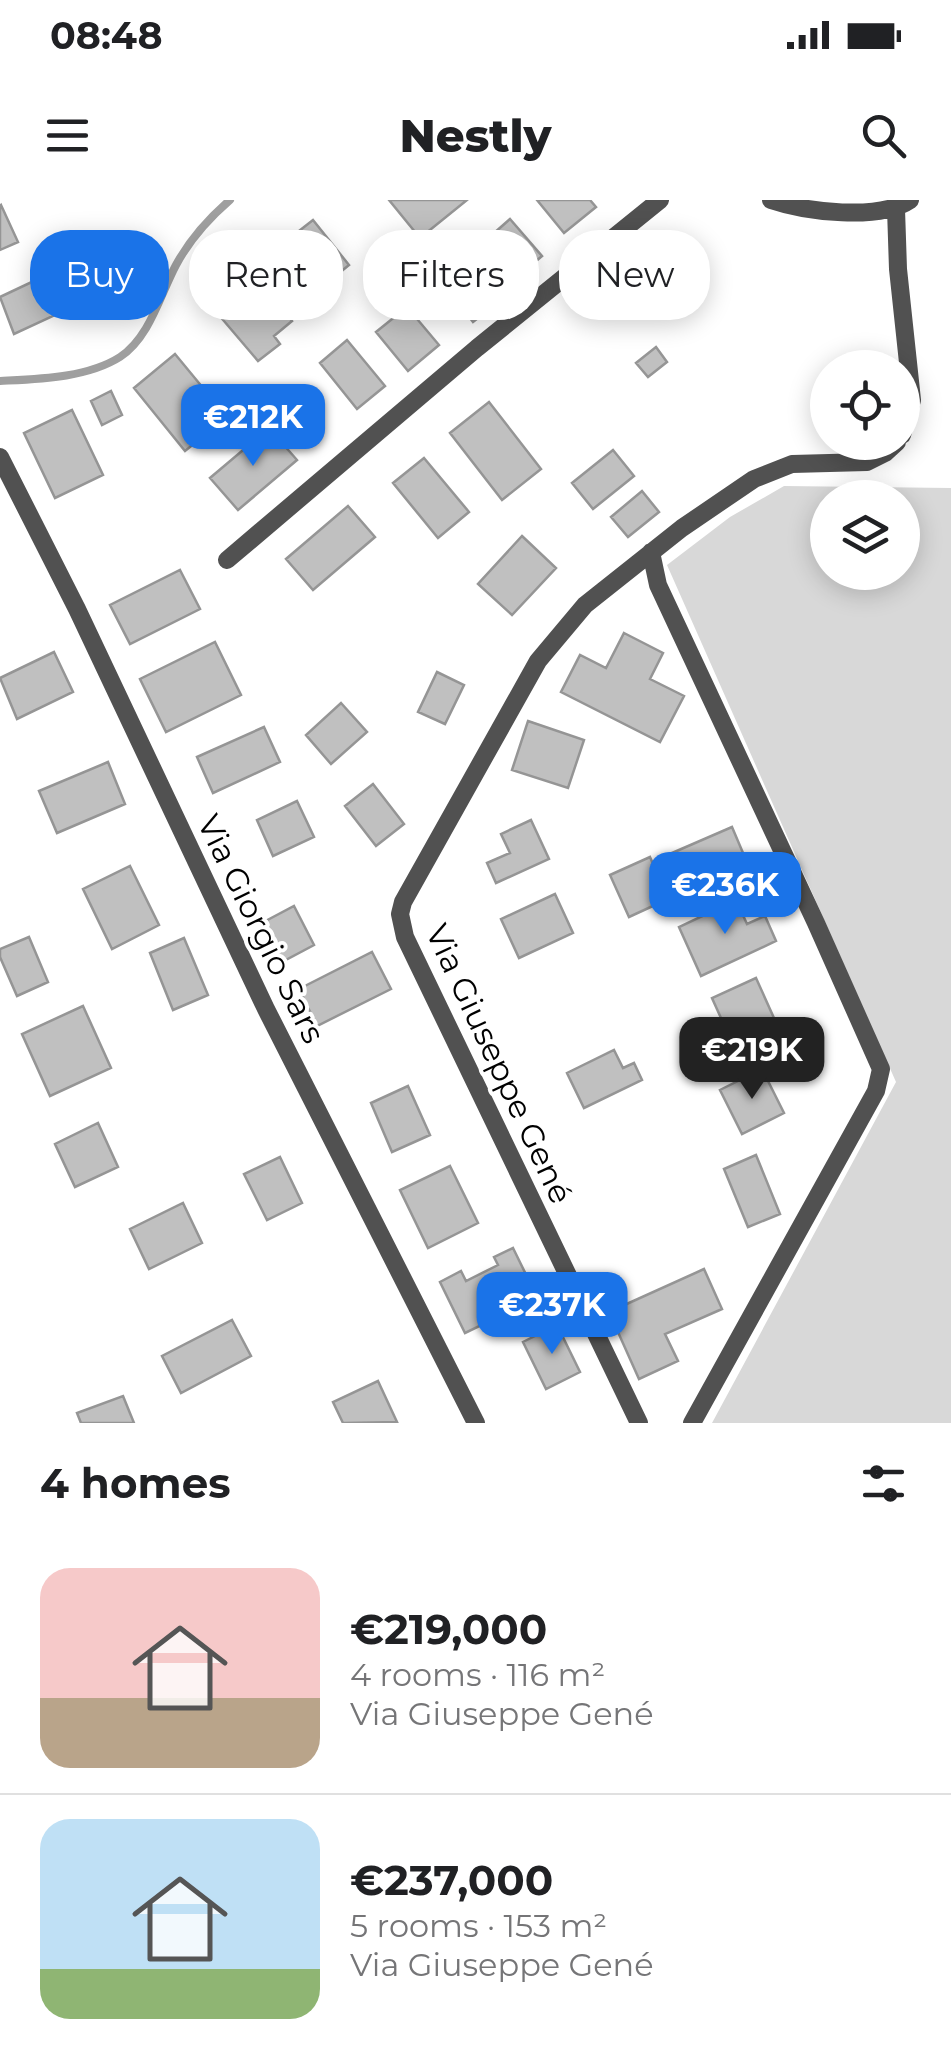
<!DOCTYPE html>
<meta charset="utf-8">
<style>
:root{--surface:#fff;--page:#f6f6f6;--text:#202124;--muted:#757577;--line:#e0e0e0;--accent:#1a73e8}
body{margin:0;font-family:Montserrat,sans-serif;background:var(--page);color:var(--text);height:100vh;display:flex;flex-direction:column;font-size:38px;white-space:nowrap}
*{box-sizing:border-box;margin:0}
p{font-size:32px;color:var(--muted)}
.icon{flex:none;width:55px;height:55px;fill:none;stroke:currentColor;stroke-width:2;stroke-linecap:round;stroke-linejoin:round}
.map{position:relative;height:1223px;overflow:hidden}
.details{display:flex;flex-direction:column;background:var(--surface);flex:1}
.details>*{flex:none}
.top-card{position:absolute;left:30px;top:30px;width:892px;height:90px;display:flex;gap:20px}
.tools{position:absolute;left:810px;top:150px;display:grid;gap:20px}
.tools a{display:grid;place-items:center;width:110px;height:110px;border-radius:50%;background:var(--surface);box-shadow:0 5px 25px #0003;font-size:50px}
.price{position:absolute;translate:-50% -85px;padding:0 22px;border-radius:20px;background:var(--accent);color:#fff;font-size:32px;line-height:65px;filter:drop-shadow(0 2px 5px #0008)}
.price::after{content:'';position:absolute;left:50%;top:60px;width:30px;height:22px;margin-left:-15px;background:inherit;clip-path:polygon(0 0,100% 0,50% 100%)}
.price.on{background:#222;color:#fff}
ul{padding:0;list-style:none}
li{display:flex;align-items:center;gap:30px;height:250px;padding:0 40px}
li+li{border-top:2px solid var(--line)}
li span{display:grid;place-items:center;flex:none;width:280px;height:200px;border-radius:30px;color:#555}
li>.icon{margin-inline-start:auto}
span .icon{width:120px;height:120px;fill:#fffc;stroke-width:1}
li b{font-size:42px}
h2{display:flex;justify-content:space-between;align-items:center;height:120px;padding:0 40px;font-size:42px}
.pill{padding:0 35px;border-radius:40px;background:var(--surface);box-shadow:0 5px 25px #0003;font-size:35px;line-height:90px}
.pill.on{background:var(--accent);color:#fff}
.status{display:flex;justify-content:space-between;align-items:center;height:70px;padding:0 50px;background:var(--surface);direction:ltr}
.status svg{height:28px;fill:currentColor}
header{display:flex;justify-content:space-between;align-items:center;height:130px;padding:0 40px;background:var(--surface);font-size:45px;font-weight:800}
.map>svg:first-child{display:block}
</style>
<div class="status"><b>08:48</b><svg viewBox="0 0 49 12"><path d="M0 12V9h3v3zM5 12V6h3v6zM10 12V3h3v9zM15 12V0h3v12zM26 1h20v11H26zM47 4h2v5h-2z"/></svg></div>
<header><svg class="icon" aria-label="menu" viewBox="0 0 24 24"><path d="M4 6h16M4 12h16M4 18h16"/></svg>Nestly<svg class="icon" aria-label="search" viewBox="0 0 24 24"><circle cx="10" cy="10" r="6"/><path d="M15 15l6 6"/></svg></header>
<div class="map">
<svg width="951" height="1223" viewBox="0 0 951 1223">
<rect width="100%" height="100%" fill="#fff"/>
<path fill="#d8d8d8" fill-rule="evenodd" d="M784 286 951 288V1223H712L896 882 667 365 730 317ZM828 298H902V372H828Z"/>
<g fill="none" stroke-linecap="round" stroke-linejoin="round">
<path stroke="#9f9f9f" stroke-width="8" d="M0 181C38 179 87 178 120 157 150 137 160 95 176 65 190 39 208 19 230 0"/>
</g>
<path fill="#c0c0c0" stroke="#959595" stroke-width="2.5" d="M389 0H467L420 38Z
M537 0H590L596 7 564 33Z
M1 5 18 42 0 50V6Z
M510 19 542 56 515 79 484 42Z
M313 20 349 65 322 87 285 42Z
M466 48 505 97 473 122 435 72Z
M36 80 53 116 14 134 0 97Z
M258 80 292 121 274 136 280 144 258 161 218 114Z
M407 107 439 145 408 171 376 132Z
M347 140 385 186 357 209 320 163Z
M656 147 667 162 648 177 636 163Z
M175 154 227 217 185 251 134 188Z
M111 191 122 215 102 225 91 201Z
M489 202 541 269 502 300 450 233Z
M72 210 103 275 55 298 24 233Z
M269 228 297 260 238 310 210 278Z
M613 250 634 276 593 309 572 283Z
M424 258 469 312 438 338 393 283Z
M642 291 659 312 628 337 611 317Z
M348 306 375 337 313 390 286 359Z
M522 336 556 368 512 415 478 384Z
M180 370 200 409 130 444 110 405Z
M624 433 663 453 650 479 684 496 660 542 561 492 580 455 606 468Z
M215 442 241 495 166 532 140 479Z
M54 452 73 492 17 519 0 478Z
M437 472 464 485 445 524 418 512Z
M341 503 367 532 331 564 306 535Z
M528 521 584 540 568 588 512 570Z
M264 527 280 562 213 593 197 557Z
M108 562 125 604 57 633 39 591Z
M373 584 404 624 376 646 345 606Z
M297 601 314 637 273 656 257 620Z
M531 620 549 659 496 683 487 663 510 653 501 634Z
M732 627 749 667 689 692 672 653Z
M650 657 668 699 629 717 610 675Z
M130 666 159 725 112 749 83 689Z
M555 694 573 733 519 758 501 719Z
M736 700 747 724 765 716 776 741 701 776 679 727Z
M294 706 314 745 280 763 260 724Z
M29 737 48 782 17 796 0 757V749Z
M184 738 208 795 173 810 150 753Z
M372 752 391 789 317 826 299 789Z
M756 778 778 827 734 847 712 798Z
M83 806 111 868 50 896 22 834Z
M614 850 623 868 634 863 642 880 584 908 567 873Z
M762 869 784 913 742 934 720 890Z
M408 886 430 935 392 952 371 903Z
M98 923 118 967 75 987 55 944Z
M756 955 780 1014 748 1027 724 969Z
M280 957 302 1003 267 1020 244 974Z
M450 966 478 1023 428 1048 400 990Z
M183 1003 202 1043 149 1069 130 1029Z
M513 1048 538 1099 520 1107 516 1099 486 1113 490 1121 465 1133 440 1082 461 1071 466 1081 498 1065 494 1057Z
M704 1069 722 1109 665 1134 678 1161 639 1179 609 1112Z
M232 1120 251 1156 181 1193 162 1156Z
M557 1125 580 1172 546 1189 523 1142Z
M378 1181 397 1222 343 1223 333 1202Z
M123 1196 134 1223H81L77 1213Z"/>
<g fill="none" stroke-linecap="round" stroke-linejoin="round">
<path stroke="#515151" stroke-width="18" d="M771 0C806 12 879 21 910 0
M896 9 898 69 912 200 902 235
M0 257 77 409 266 809 476 1223
M651 352 658 385 816 723 881 869 876 891 692 1223
M227 360 477 148 660 0
M639 1223 405 737 400 714 403 702 538 461 585 405 682 328 754 279 792 264 867 262 885 253 897 242"/>
</g>
<g text-anchor="middle" stroke-width="8" stroke-linejoin="round" paint-order="stroke">
<g font-size="32" fill="#000" stroke="#fff">
<text transform="translate(261 729) rotate(64)" y="11">Via Giorgio Sars</text>
<text transform="translate(499 864) rotate(65)" y="11">Via Giuseppe Gené</text>
</g>
</g>
</svg>
<div class="tools">
<a><svg class="icon" aria-label="locate" viewBox="0 0 24 24"><circle cx="12" cy="12" r="6"/><path d="M12 2v4M12 18v4M2 12h4M18 12h4"/></svg></a>
<a><svg class="icon" aria-label="layers" viewBox="0 0 24 24"><path d="M12 4l9 5-9 5-9-5zM3 14l9 5 9-5"/></svg></a>
</div>
<b class="price" style="left:253px;top:269px">€212K</b>
<b class="price" style="left:725px;top:737px">€236K</b>
<b class="price on" style="left:752px;top:902px">€219K</b>
<b class="price" style="left:552px;top:1157px">€237K</b>
<div class="top-card">
<a class="pill on">Buy</a>
<a class="pill">Rent</a>
<a class="pill">Filters</a>
<a class="pill">New</a>
</div>
</div>
<section class="details">
<h2>4 homes<svg class="icon" aria-label="filters" viewBox="0 0 24 24"><path d="M4 7h16M4 17h16"/><circle cx="9" cy="7" r="2"/><circle cx="15" cy="17" r="2"/></svg></h2>
<ul>
<li><span style="background:linear-gradient(#f6c9c9 65%,#b9a48a 0)"><svg class="icon" aria-label="home" viewBox="0 0 24 24"><path d="M3 11l9-7 9 7M6 9v11h12V9"/></svg></span><div><b>€219,000</b><p>4 rooms · 116 m²</p><p>Via Giuseppe Gené</p></div></li>
<li><span style="background:linear-gradient(#bfe0f5 75%,#8fb573 0)"><svg class="icon" aria-label="home" viewBox="0 0 24 24"><path d="M3 11l9-7 9 7M6 9v11h12V9"/></svg></span><div><b>€237,000</b><p>5 rooms · 153 m²</p><p>Via Giuseppe Gené</p></div></li>
</ul>
</section>
